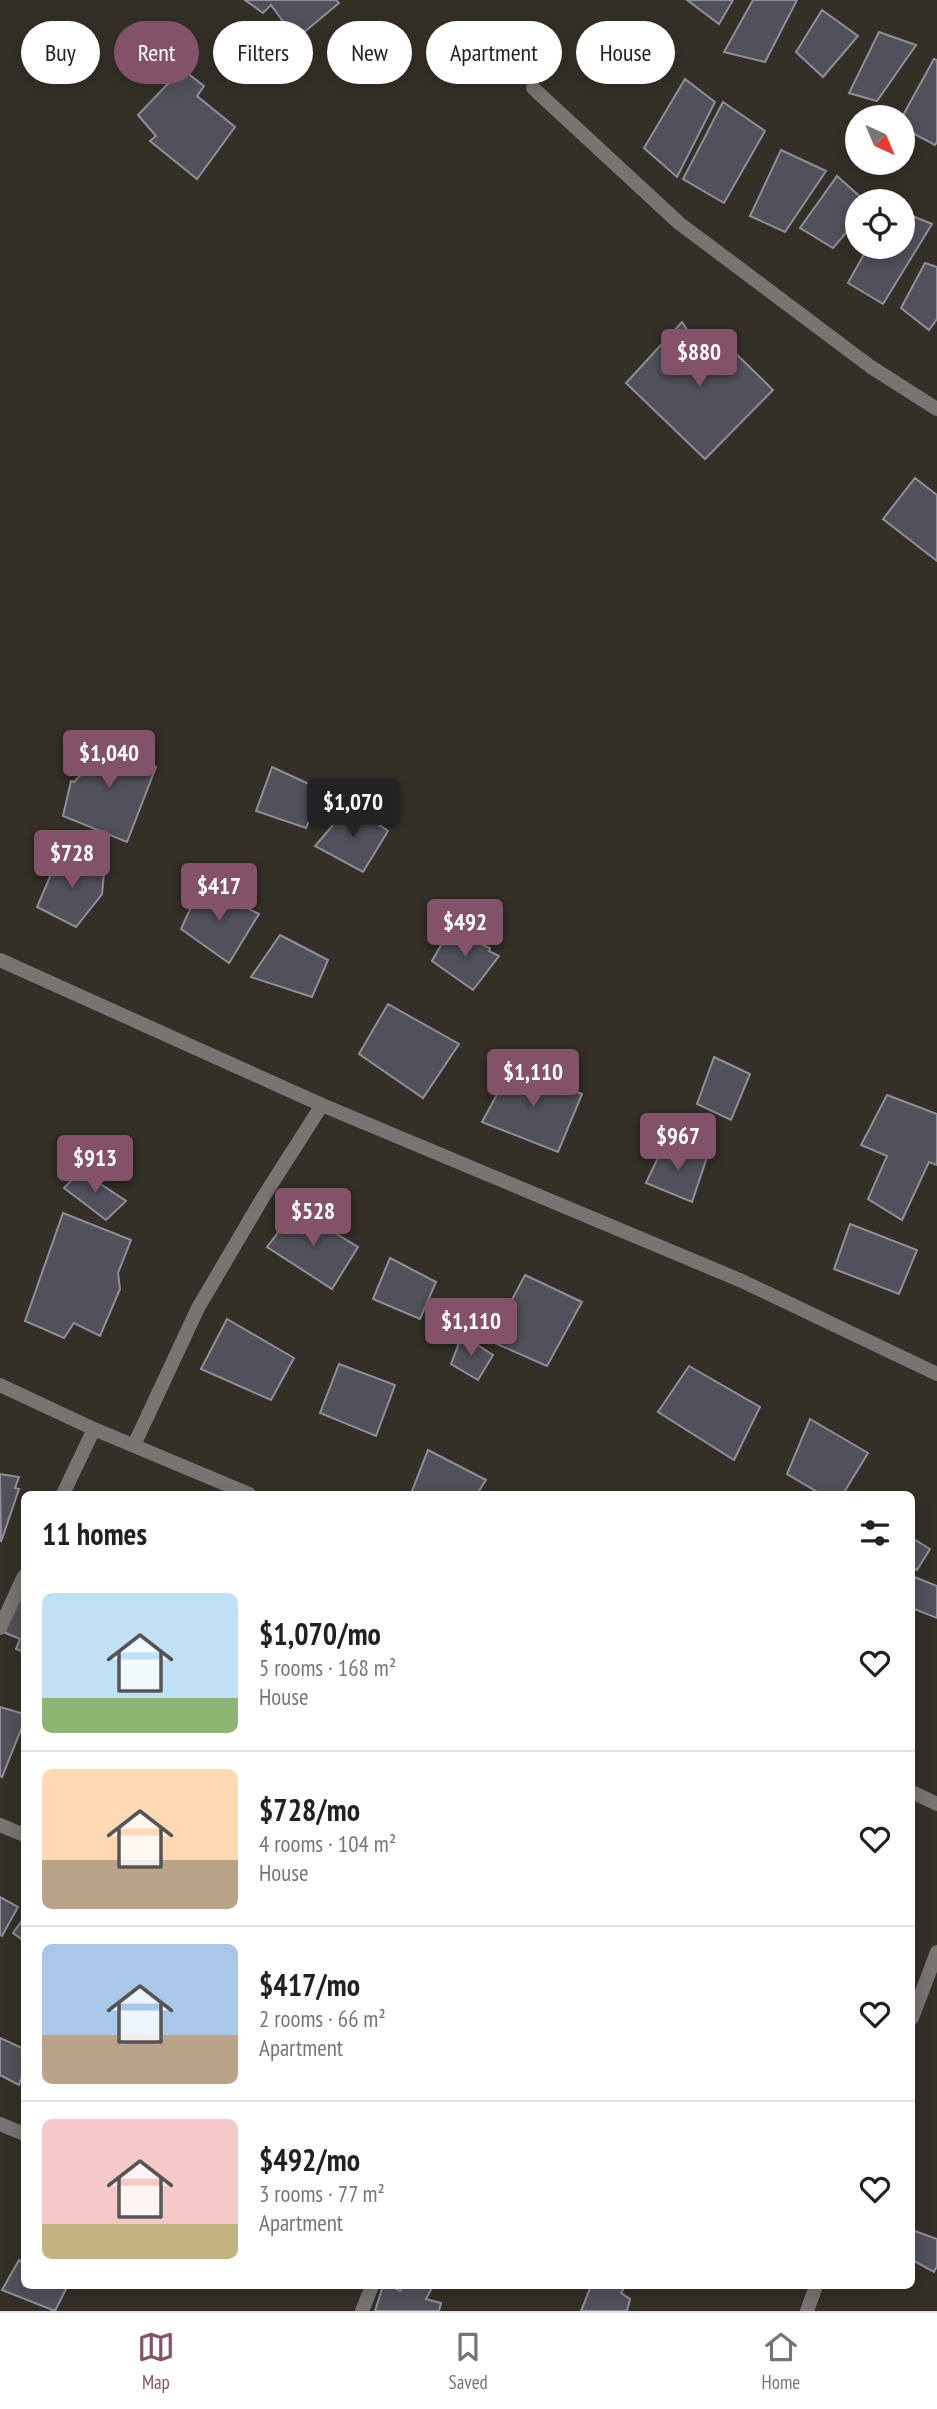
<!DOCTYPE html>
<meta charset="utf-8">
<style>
:root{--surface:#fff;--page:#f6f6f6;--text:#202124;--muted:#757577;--line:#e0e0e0;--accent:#845268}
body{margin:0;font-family:"PT Sans Narrow",sans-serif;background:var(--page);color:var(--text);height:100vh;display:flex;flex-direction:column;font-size:26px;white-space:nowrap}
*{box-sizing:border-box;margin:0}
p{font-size:23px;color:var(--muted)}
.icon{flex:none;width:38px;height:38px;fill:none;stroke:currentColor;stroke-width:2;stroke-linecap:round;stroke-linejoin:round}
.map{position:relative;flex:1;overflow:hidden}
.drawer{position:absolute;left:21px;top:1491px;width:894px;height:798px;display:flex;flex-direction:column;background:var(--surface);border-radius:10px;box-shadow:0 4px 18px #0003}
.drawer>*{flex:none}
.guide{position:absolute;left:21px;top:21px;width:896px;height:63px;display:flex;gap:14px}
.needle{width:46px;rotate:136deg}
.buttons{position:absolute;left:845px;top:105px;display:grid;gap:14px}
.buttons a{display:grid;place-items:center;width:70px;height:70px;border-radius:50%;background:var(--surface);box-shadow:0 4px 18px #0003;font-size:35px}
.price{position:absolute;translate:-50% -60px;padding:0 16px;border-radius:7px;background:var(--accent);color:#fff;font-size:23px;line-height:46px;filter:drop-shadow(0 2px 4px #0008)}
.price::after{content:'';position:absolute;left:50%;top:42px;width:21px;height:16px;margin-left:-10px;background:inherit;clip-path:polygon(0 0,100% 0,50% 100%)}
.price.current{background:#222;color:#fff}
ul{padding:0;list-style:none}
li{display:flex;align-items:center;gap:21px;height:175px;padding:0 21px}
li+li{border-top:2px solid var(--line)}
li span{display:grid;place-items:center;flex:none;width:196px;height:140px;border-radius:10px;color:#555}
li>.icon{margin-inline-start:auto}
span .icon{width:84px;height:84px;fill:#fffc;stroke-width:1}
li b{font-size:30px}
h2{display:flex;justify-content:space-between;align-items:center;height:84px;padding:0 21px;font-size:30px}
.chip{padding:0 24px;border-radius:32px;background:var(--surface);box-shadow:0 4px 18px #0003;font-size:24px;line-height:63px}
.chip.current{background:var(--accent);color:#fff}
.menu{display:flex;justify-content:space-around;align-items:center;height:98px;border-top:2px solid var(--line);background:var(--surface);font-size:19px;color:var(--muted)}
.menu a{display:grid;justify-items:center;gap:4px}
.menu .current{color:var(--accent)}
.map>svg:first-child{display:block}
</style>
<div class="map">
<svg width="937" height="2311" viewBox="0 0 937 2311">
<rect width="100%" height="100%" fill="#343027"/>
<path fill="#51515b" stroke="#8f8f9a" stroke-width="2" d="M245 0H336L339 3 296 39 271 5 263 13Z
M687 0H733L719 24Z
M753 0H797L765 62 724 52Z
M822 10 858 36 823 77 796 52Z
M879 32 916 45 877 101 849 93Z
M934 59 937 60V142L935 145 903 128 902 117Z
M182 69 204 86 197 96 235 127 197 179 150 141 156 136 138 115Z
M685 79 715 102 677 177 644 148Z
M723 102 765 131 724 203 683 179Z
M781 150 826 171 785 232 750 216Z
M837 176 865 201H858V219L833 248 800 228Z
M903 212 932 224 883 304 848 283 868 247H903Z
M925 263 937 267V319L929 330 901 308Z
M682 322 699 348 717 335 773 390 705 459 626 383Z
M915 478 937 495V561L883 519Z
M96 736 156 767 127 842 63 816 71 781 74 782 86 769 81 764Z
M272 767 322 790 306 828 256 811Z
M351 804 388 831 363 872 315 846Z
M61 851 104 873 102 894 76 927 37 907Z
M201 885 259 914 229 963 181 929Z
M449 931 490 948 489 951 499 956 473 990 432 961Z
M280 935 328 960 312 997 251 977Z
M388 1004 459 1044 423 1098 359 1054Z
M714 1057 750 1074 731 1120 697 1104Z
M513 1065 582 1094 558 1152 482 1122Z
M887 1095 937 1114V1165L929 1162 902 1220 868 1199 887 1156 861 1145Z
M662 1149 707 1157 692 1202 646 1183Z
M81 1171 126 1201 106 1220 64 1188Z
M296 1209 358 1247 332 1289 267 1247Z
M63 1213 131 1240 118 1273 120 1289 100 1336 74 1323 64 1338 25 1321Z
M850 1224 917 1250 899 1294 834 1269Z
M390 1258 436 1282 420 1319 373 1299Z
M525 1275 582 1302 547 1366 490 1341Z
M227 1319 294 1358 271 1400 201 1369Z
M462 1335 493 1355 478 1380 451 1364Z
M339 1364 395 1385 376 1436 320 1413Z
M689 1366 760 1407 734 1460 658 1412Z
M810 1419 868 1453 843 1494H821L787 1474Z
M428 1450 486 1480 477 1494H419L412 1491Z
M0 1474 19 1477 15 1488 19 1489 1 1542Z
M912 1538 930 1549 917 1570 912 1566Z
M912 1576 937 1586V1618L912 1608Z
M24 1590V1652L16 1649 20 1639 1 1631Z
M0 1707 24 1714V1722L2 1777 0 1776Z
M0 1897 18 1907 2 1936 0 1935Z
M24 1918V1941L13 1933Z
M0 2038 24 2049V2070L19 2085 0 2075Z
M912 2230 937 2239V2266L934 2272 912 2260Z
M19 2260 24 2263V2286L67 2287 55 2311 2 2290Z
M383 2286H391L400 2291 403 2286H433L426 2299 441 2303 439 2311H375Z
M591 2286H625L621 2293 630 2299 627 2311H581Z"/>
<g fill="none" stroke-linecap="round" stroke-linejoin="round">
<path stroke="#797371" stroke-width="14" d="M533 88 679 223 871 367 937 409
M0 960 322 1105 742 1281 937 1374
M0 1385 94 1429 249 1494
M134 1445 198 1308 262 1199 322 1105
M63 1494 94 1429
M0 1628 24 1576
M912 1792 937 1804
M0 1825 24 1835
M912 2018 937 1952
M0 2124 24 2134
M362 2311 372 2286
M807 2311 816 2286"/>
</g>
</svg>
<div class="buttons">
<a><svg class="needle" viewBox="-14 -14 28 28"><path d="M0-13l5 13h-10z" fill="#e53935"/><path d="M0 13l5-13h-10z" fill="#757577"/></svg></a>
<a><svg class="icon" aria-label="locate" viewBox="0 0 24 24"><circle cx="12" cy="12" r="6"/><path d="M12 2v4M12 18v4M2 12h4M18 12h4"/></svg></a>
</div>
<b class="price" style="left:699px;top:389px">$880</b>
<b class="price" style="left:109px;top:790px">$1,040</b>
<b class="price current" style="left:353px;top:839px">$1,070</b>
<b class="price" style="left:72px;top:890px">$728</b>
<b class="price" style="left:219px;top:923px">$417</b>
<b class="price" style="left:465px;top:959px">$492</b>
<b class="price" style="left:533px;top:1109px">$1,110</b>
<b class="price" style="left:678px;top:1173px">$967</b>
<b class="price" style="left:95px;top:1195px">$913</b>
<b class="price" style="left:313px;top:1248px">$528</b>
<b class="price" style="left:471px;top:1358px">$1,110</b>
<div class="guide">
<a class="chip">Buy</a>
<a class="chip current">Rent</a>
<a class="chip">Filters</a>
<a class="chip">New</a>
<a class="chip">Apartment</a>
<a class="chip">House</a>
</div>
<section class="drawer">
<h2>11 homes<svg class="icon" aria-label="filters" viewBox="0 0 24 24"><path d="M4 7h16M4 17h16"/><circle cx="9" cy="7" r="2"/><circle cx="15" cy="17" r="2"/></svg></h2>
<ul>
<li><span style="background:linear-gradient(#bfe0f5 75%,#8fb573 0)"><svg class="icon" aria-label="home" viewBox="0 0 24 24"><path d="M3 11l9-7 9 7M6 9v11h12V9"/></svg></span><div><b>$1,070/mo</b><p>5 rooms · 168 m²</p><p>House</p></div><svg class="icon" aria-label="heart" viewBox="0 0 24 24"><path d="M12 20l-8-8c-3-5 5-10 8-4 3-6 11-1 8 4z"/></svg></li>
<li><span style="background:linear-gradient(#ffd9b3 65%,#b9a48a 0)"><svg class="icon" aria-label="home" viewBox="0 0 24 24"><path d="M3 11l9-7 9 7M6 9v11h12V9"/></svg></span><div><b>$728/mo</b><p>4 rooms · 104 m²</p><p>House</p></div><svg class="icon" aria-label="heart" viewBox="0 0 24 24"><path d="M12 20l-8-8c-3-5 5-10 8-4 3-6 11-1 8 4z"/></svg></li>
<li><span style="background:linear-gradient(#a9c7e8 65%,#b9a48a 0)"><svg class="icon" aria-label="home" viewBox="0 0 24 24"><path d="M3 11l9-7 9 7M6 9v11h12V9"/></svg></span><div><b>$417/mo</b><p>2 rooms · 66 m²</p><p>Apartment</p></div><svg class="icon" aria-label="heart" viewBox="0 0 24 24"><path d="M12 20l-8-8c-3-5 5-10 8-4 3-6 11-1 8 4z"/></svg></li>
<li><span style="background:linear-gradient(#f6c9c9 75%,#c2b280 0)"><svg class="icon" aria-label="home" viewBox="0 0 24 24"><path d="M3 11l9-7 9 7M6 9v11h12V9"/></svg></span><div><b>$492/mo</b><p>3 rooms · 77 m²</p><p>Apartment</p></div><svg class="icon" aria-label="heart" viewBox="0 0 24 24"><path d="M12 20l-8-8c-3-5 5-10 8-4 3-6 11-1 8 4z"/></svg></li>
</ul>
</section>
</div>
<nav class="menu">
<a class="current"><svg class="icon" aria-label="map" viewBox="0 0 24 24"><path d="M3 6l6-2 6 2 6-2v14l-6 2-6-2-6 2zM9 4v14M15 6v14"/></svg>Map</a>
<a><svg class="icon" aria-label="saved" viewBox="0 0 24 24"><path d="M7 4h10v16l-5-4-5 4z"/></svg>Saved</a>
<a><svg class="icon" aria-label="home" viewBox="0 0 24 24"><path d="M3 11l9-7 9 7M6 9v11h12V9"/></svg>Home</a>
</nav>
